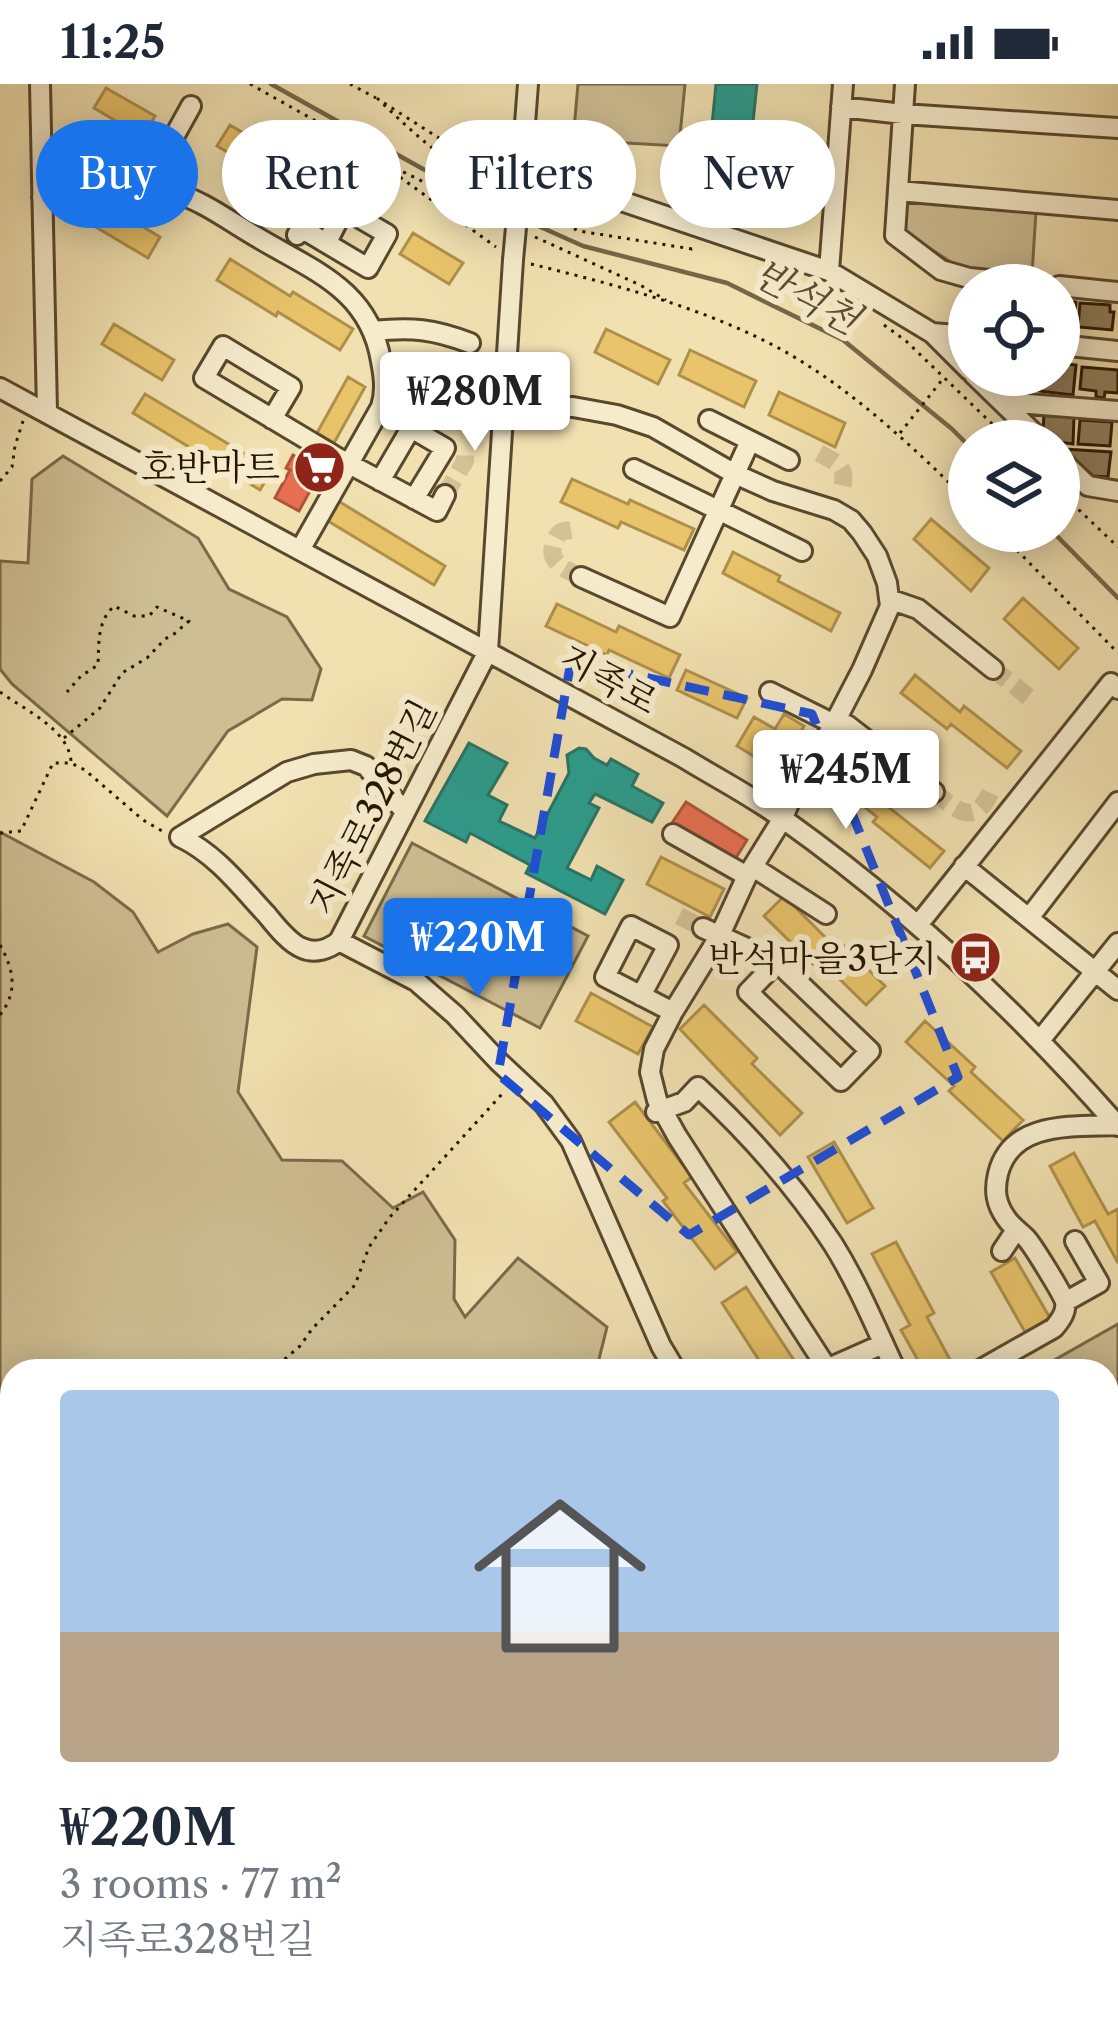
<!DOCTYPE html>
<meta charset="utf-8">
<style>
:root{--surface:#fff;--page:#f6f6f7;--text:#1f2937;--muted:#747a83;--line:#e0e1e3;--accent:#1a73e8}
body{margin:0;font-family:"Libre Caslon Text","Noto Serif KR",serif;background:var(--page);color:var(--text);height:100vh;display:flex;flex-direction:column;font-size:45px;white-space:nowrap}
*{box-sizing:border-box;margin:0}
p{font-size:39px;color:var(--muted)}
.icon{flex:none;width:66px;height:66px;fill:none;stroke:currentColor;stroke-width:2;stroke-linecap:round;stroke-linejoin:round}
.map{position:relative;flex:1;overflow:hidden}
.side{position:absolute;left:0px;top:1275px;width:1119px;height:660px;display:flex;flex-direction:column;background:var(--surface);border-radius:36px 36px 0 0;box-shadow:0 6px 30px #0003}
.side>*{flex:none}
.top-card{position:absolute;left:36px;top:36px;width:1047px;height:108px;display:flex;gap:24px}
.fabs{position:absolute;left:948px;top:180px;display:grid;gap:24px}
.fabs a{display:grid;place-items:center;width:132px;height:132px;border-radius:50%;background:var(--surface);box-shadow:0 6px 30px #0003;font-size:60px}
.price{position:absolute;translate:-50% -102px;padding:0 27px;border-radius:12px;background:#fff;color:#222;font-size:39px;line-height:78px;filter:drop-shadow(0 3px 6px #0008)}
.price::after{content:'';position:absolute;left:50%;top:72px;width:36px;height:27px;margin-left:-18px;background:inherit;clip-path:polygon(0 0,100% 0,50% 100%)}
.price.selected{background:var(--accent);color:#fff}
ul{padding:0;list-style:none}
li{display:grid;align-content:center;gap:24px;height:636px;padding:0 60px}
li+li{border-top:3px solid var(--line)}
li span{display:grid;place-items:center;height:372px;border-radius:12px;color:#555}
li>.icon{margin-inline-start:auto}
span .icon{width:216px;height:216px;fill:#fffc;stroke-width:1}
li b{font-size:51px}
.tag{padding:0 42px;border-radius:54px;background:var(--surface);box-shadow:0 6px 30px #0003;font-size:42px;line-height:108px}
.tag.selected{background:var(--accent);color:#fff}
.status{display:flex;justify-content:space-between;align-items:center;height:84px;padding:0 60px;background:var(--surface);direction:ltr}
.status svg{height:33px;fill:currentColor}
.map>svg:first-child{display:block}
</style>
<div class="status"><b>11:25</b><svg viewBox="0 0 49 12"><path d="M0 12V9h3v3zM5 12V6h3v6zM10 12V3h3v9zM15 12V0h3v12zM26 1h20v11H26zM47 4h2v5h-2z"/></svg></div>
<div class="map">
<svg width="1118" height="1935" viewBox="0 0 1118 1935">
<rect width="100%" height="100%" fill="#f1e1b1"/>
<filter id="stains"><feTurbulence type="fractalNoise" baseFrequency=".00167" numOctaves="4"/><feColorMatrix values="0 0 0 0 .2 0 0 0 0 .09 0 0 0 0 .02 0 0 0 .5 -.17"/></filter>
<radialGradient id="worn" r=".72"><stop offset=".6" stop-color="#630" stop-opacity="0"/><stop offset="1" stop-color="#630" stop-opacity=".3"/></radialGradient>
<path fill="#cebe93" stroke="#7a6a4b" stroke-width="3" d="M578 0H685L679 62 573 56Z
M909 118 1036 127 1032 191 963 186 903 147V124Z
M63 372 198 454 229 505 287 533 321 585 312 616 282 615 228 647 167 732 12 600 0 585V477L28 479 32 395Z
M0 748 94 798 133 828 158 868 193 850 228 840 257 863 238 1008 282 1076 342 1077 393 1124 423 1108 455 1156 454 1215 465 1233 518 1174 607 1243 596 1287H12V1923H636L628 1935H0Z
M412 759 588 852 540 944 364 852Z
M1118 1240V1355L1107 1362V1287H1035Z
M1118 1533V1652L1107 1656V1538Z"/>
<path fill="#e9c46a" stroke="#ae904b" stroke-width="3" d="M106 4 155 32 143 53 94 24Z
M230 41 277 69 265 90 217 62Z
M75 46H89V55L101 54V70H104V78L109 77 110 88 78 89 77 76H74Z
M102 118 160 153 148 174 89 139Z
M413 149 463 179 449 200 400 170Z
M230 175 290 212 293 208 353 245 340 266 278 228 276 232 217 196Z
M114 240 174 276 162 296 102 260Z
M606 245 670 276 658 300 595 268Z
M690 266 756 297 744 323 679 291Z
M413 273 477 312 464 333 401 294Z
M348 293 365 303 334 359 317 349Z
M779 308 845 339 835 363 769 331Z
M145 310 272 386 260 406 133 329Z
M572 395 628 420 630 416 694 445 684 466 621 438 618 444 561 418Z
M335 415 445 482 434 501 323 434Z
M931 435 989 484 971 507 914 455Z
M733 468 780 492 778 497 840 529 831 547 723 489Z
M1023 514 1078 564 1059 585 1004 535Z
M557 520 616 548 619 542 680 571 669 594 609 566 607 571 546 542Z
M686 586 747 614 737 634 677 606Z
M915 591 960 628 964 622 1021 667 1007 684 951 640 947 645 901 609Z
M784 630 804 642 778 687 737 662 754 633 775 645Z
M838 675 890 717 887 722 944 767 930 784 873 738 877 733 825 691Z
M661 773 724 805 710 833 647 800Z
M784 812 832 860 837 855 885 902 866 921 819 875 813 880 764 832Z
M591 909 653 943 638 970 576 937Z
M704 921 757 974 752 980 802 1029 780 1051 680 945Z
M925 937 975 983 971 988 1023 1036 1003 1057 949 1007 954 1002 906 958Z
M635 1018 692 1093 684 1099 737 1168 715 1185 663 1117 667 1114 609 1038Z
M834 1058 873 1124 847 1139 808 1073Z
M1074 1069 1108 1130 1118 1125V1179L1095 1137 1083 1143 1050 1082Z
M896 1158 934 1229 927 1233 956 1287H924L901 1246 910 1241 872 1170Z
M1015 1174 1050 1234 1025 1248 991 1188Z
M746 1203 801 1287H766L722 1219Z"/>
<path fill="#e76f51" stroke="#ad543a" stroke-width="3" d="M311 367 327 376 299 427 275 414 290 386 286 384 293 371 306 378Z
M686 718 747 756 734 777 672 739Z"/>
<path fill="#2a9d8f" stroke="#297465" stroke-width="3" d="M716 0H757L753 38 800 42 797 95 711 89 712 74 724 75 726 41H712Z
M469 659 507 679 488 711 507 721 499 737 535 754 569 689 567 671 579 664 586 665 594 674 607 681 611 675 638 690 632 702 663 719 652 738 595 710 589 719 599 724 567 784 591 796 597 782 623 796 605 830 526 789 530 781 470 749 466 758 425 737Z"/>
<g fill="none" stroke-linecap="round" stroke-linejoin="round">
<path stroke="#766648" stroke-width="4.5" d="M271 0 423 85 509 129
M525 136 583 162 727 199 843 256 952 345 969 362
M1052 447 1118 514"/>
</g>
<path fill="#907f5d" stroke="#261503" stroke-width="3" d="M1059 216 1076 218 1074 242 1059 240Z
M1080 219 1110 221V228H1114L1112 246 1078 243Z
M1059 279 1076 281 1073 311 1039 307 1040 291H1059Z
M1082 283 1118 286V309L1105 308 1104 314 1096 313V307L1080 305Z
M1044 331 1074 333 1073 360 1053 357 1043 346Z
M1080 336 1112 338 1110 362 1078 360Z
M1064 365 1111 368 1108 393 1093 392Z
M1118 1816V1935H1112L1099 1923H1107V1912L1113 1906 1107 1901V1828Z"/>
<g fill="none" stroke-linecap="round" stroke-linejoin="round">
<path stroke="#d3c297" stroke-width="18" stroke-dasharray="18 9" stroke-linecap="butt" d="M285 91C296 83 305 86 316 92L321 106 316 118
M819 369C836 378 848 383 842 404
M445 411 465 377V366
M571 446C560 448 560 446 555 456 545 478 565 485 581 493
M993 585 1035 618
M934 708C957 726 975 744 991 707
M679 832 703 844"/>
<defs>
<path id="minor" d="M40 0 47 327
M528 0 522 79 538 89 829 187 932 249 969 252
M905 0 895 151 941 186 969 194 1043 201
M841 23 903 30 1118 44
M151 105 154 89 191 22
M898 107 1118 126
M42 113C81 110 135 98 172 108 202 116 229 137 255 152 311 186 369 204 381 277 384 293 386 307 381 323L300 466
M301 144 368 184 387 150 344 125 327 158
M297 151 316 118
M513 176 488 567 339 857 416 897 455 931 499 978 544 1020 571 1057 661 1262 676 1287
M829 187 843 0
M1059 202 1118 208
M373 247C412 243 433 245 470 259
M932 249 969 286
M1059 261 1118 267
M974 291 1042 357
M0 304 684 674C718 695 754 713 786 737 909 825 1019 929 1118 1042
M1002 318 1118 327
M505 323H573L617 331 653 343 735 390 773 407 834 426 851 436 862 449 877 472 887 499 890 522 862 586 834 640 794 707 783 734 747 792 719 853 673 928 654 965 650 988 657 1016 677 1052 823 1278 833 1287
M272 335 291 303 223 262 204 294 338 374 437 427 445 411
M709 336 789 376
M1059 374 1088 402 1118 407
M634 385 802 467
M380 397 411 344 445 364 414 415
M581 493 670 533 750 357
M889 515 918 525 993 585
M770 608 834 640 847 641 934 708
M673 750 747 792
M180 753 287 688 314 680 351 676 366 682 405 728
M180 753C216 770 240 802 267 831 276 842 289 859 302 864 315 870 329 865 339 857
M964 782 1118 906
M753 783 826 830
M1029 834 1118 718
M918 841 1111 599 1118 605
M703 844 777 878 870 967 841 997 748 908 777 878
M641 912 668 861 631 842 605 893 673 928
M1041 955 1118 859
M656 1028 684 1018 698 1003C749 1050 795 1102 833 1160 858 1200 876 1244 896 1287
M1002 1167 1016 1146
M1065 1218 1099 1199 1075 1157
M831 1283 883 1260
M978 1287 1054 1244C1060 1237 1067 1228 1065 1218 1063 1210 1032 1160 1026 1154 1019 1147 1012 1143 1006 1134 996 1120 994 1107 998 1090 1011 1036 1075 1043 1118 1041
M1107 1743 1118 1738
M1067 1923 1080 1935
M946 1935 954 1923"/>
</defs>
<use href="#minor" stroke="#59482e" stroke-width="24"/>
<path stroke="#261503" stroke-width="3" stroke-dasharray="3 6" stroke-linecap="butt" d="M250 0 337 49 370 72
M350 0 376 14
M377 14C416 52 454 86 503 111
M384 19 489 86
M371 72 496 163
M379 76 499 135
M533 126 579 147 692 165 697 162
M535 153 640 201 666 216
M531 180C616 201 706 224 784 267 854 307 912 362 969 418
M884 241 906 257 1010 357
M900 349 942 296
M0 397 12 383 15 362 23 337
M1059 407 1118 463
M998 447 1118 569
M0 608C25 626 68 645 71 677
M64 654 100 624 122 589 147 574 165 555 174 550 189 537 157 523 149 532H134L114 522C97 538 99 558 98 581L81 592 67 608
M0 749 21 747 53 679H71L85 686 143 736 162 747
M0 861C14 886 18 908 0 931
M271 1287 300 1262 312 1245 355 1201 369 1163 390 1133 503 1009
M0 1531 12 1529
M394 1935 404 1923"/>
<use href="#minor" stroke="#f6eccc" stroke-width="18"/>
<defs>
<path id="minor-bridge" d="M513 176 522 79"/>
</defs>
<use href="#minor-bridge" stroke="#59482e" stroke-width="24" stroke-linecap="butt"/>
<use href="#minor-bridge" stroke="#f6eccc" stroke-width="18"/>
</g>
<path fill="none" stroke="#1d4ed8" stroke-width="9" stroke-dasharray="24 15" stroke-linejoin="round" d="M571 577 812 630 958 993 689 1151 498 990Z"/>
<defs>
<symbol id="supermarket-disc" viewBox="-11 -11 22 22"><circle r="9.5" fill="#8f2418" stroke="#f6eccc"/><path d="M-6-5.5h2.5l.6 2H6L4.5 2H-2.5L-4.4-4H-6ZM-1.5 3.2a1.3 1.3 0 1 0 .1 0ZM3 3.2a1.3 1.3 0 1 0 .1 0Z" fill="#fff"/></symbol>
<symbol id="bus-disc" viewBox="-11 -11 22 22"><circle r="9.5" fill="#8f2418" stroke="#f6eccc"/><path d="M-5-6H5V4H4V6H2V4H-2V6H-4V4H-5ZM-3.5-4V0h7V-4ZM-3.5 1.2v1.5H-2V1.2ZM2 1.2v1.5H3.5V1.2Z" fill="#fff"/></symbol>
</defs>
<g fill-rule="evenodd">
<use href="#supermarket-disc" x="290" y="354" width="59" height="59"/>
<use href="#bus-disc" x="946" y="844" width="59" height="59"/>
</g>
<g text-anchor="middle" stroke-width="12" stroke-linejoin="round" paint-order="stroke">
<g font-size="36" fill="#261503" stroke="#f6eccc" text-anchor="end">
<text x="280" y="396">호반마트</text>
<text x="937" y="887">반석마을3단지</text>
</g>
<g font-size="36" fill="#261503" stroke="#f6eccc">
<text transform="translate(609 595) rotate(29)" y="13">지족로</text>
<text transform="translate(372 723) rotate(-63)" y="13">지족로328번길</text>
</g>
<g font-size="39" font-style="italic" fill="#5c4b31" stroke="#f6eccc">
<text transform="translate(807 212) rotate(28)" y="14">반석천</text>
</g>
</g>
<rect width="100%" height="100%" filter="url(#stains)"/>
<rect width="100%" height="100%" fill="url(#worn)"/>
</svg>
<div class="fabs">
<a><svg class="icon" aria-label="locate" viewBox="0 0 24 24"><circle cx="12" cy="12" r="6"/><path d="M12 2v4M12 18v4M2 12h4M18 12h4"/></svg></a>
<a><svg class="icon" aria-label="layers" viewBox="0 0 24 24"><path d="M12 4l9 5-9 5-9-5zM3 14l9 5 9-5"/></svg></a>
</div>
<b class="price" style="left:475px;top:370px">₩280M</b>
<b class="price" style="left:846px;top:748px">₩245M</b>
<b class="price selected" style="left:478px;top:916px">₩220M</b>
<div class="top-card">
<a class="tag selected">Buy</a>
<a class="tag">Rent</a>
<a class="tag">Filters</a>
<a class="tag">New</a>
</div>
<section class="side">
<ul>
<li><span style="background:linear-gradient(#a9c7e8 65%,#b9a48a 0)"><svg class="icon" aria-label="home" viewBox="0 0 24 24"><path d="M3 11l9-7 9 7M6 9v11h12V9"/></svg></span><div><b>₩220M</b><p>3 rooms · 77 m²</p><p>지족로328번길</p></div></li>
</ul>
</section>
</div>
